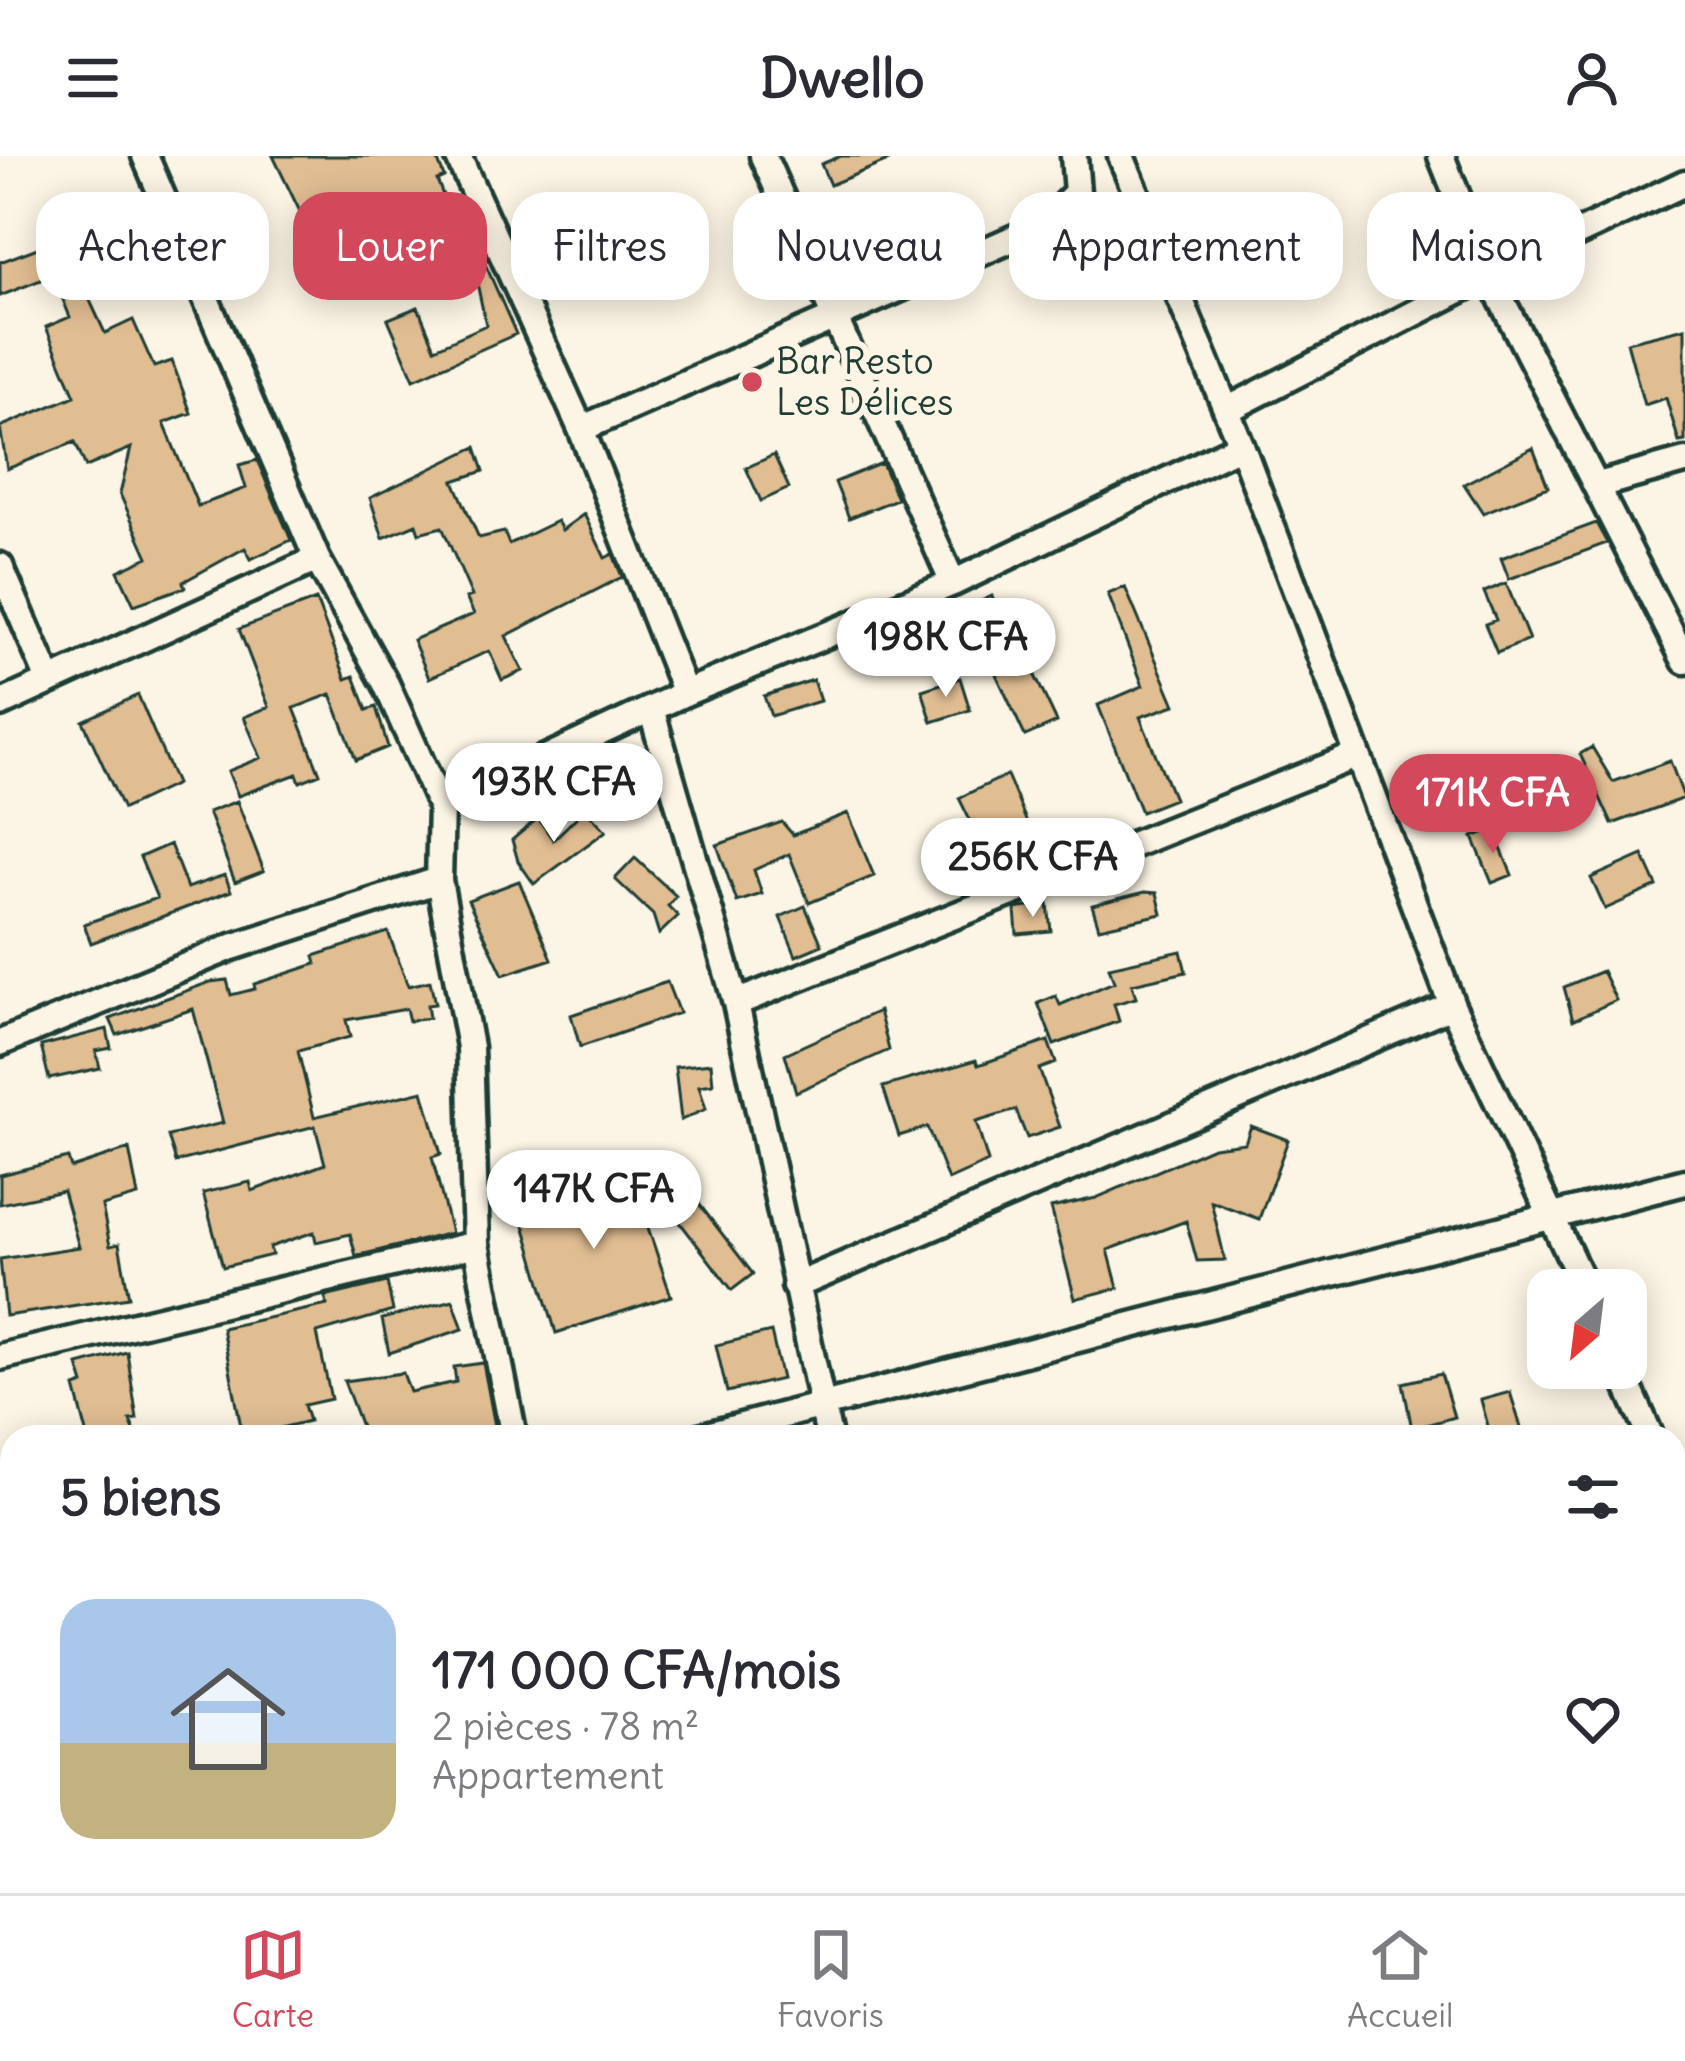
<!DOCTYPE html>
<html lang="fr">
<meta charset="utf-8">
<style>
:root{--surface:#fff;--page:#f2f2f3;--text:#2b2b33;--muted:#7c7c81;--line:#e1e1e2;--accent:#d1495b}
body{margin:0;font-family:Delius,sans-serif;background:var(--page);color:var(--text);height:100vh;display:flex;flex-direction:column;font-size:45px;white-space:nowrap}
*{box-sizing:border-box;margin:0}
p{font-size:39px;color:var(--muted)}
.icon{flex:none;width:66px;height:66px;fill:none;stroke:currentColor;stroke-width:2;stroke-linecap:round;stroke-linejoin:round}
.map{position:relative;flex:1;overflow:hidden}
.panel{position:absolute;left:0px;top:1269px;width:1686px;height:468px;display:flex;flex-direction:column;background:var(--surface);border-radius:36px 36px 0 0;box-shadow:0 6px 30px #0003}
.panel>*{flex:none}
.top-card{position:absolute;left:36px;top:36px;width:1614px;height:108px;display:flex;gap:24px}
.needle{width:78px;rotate:208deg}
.buttons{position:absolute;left:1527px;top:1113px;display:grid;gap:24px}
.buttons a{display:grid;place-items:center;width:120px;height:120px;border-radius:24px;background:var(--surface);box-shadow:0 6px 30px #0003;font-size:60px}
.price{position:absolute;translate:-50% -102px;padding:0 27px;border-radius:42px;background:#fff;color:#222;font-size:39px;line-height:78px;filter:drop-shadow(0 3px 6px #0008)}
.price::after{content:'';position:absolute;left:50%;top:72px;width:36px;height:27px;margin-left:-18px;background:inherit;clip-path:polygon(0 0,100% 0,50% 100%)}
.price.active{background:var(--accent);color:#fff}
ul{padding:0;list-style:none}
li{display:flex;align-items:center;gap:36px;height:300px;padding:0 60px}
li span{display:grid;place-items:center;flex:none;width:336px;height:240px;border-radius:36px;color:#555}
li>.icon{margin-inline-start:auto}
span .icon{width:144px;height:144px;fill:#fffc;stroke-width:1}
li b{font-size:51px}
h2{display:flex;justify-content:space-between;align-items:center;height:144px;padding:0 60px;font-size:51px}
.chip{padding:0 42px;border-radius:36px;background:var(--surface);box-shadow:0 6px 30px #0003;font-size:42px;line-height:108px}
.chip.active{background:var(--accent);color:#fff}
header{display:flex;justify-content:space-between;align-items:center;height:156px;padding:0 60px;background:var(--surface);font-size:54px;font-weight:700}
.dock{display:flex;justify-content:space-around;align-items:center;height:168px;border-top:3px solid var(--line);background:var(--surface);font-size:33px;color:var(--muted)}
.dock a{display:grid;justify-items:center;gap:6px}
.dock .active{color:var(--accent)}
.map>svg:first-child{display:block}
</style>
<header><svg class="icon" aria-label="menu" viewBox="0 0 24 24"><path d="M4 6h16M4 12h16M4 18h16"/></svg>Dwello<svg class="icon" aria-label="person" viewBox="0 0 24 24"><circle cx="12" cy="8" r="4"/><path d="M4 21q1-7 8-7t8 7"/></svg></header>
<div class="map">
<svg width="1685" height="1737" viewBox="0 0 1685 1737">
<rect width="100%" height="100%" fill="#fcf5e5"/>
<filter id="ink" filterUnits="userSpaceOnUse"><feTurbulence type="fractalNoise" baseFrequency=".00833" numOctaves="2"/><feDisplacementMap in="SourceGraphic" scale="24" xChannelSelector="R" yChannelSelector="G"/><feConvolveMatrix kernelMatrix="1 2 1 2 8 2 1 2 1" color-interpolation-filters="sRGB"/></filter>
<g filter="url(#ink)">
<path fill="#e1bd92" stroke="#1f3d34" stroke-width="3" d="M273 0H436L444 21 437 24 458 77 364 120 340 58 305 66Z
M841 0H900L830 29 821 8Z
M56 85 69 113 0 140V106Z
M480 96 516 178 414 223 388 163 418 151 435 192 486 169 471 99Z
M86 136 105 177 133 164 154 211 172 205 191 257 164 267 198 350 246 332 239 309 257 304 291 384 251 403 245 392 183 426 185 431 134 449 118 415 148 401 120 338 131 292 86 311 75 286 7 313 0 271 75 240 46 171 70 161 61 139Z
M1685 172V285L1679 286 1666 242 1644 249 1627 186Z
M476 291 484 315 454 325 479 382 504 376 509 388 557 365 562 374 584 358 605 402 613 398 622 421 506 480 523 515 502 524 489 495 429 522 413 484 474 458 466 442 472 440 442 371 419 377 416 368 383 382 370 342Z
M1533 292 1548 331 1483 357 1464 328Z
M774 299 789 332 761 345 746 312Z
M882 307 897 343 849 362 835 326Z
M1596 367 1607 387 1509 423 1501 402Z
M1506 427 1529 484 1497 497 1485 468 1496 464 1484 436Z
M1125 431 1175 549 1140 561 1174 643 1141 656 1098 549 1143 530 1108 438Z
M992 440 1004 466 977 477 966 452Z
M316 444 346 523 354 520 367 554 376 551 388 591 356 604 331 538 294 552 320 618 300 626 297 618 238 640 228 615 261 602 244 561 269 551 239 473Z
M1027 503 1057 566 1025 580 996 518Z
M960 522 970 554 932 566 922 534Z
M813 524 820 545 771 560 764 540Z
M138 539 176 628 123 653 83 565Z
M1592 591 1613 626 1670 605 1684 642 1612 668 1580 598Z
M1007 619 1030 674 986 697 959 642Z
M237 645 264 715 235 726 208 656Z
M585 653 606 675 534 728 518 705 512 684 538 662 553 684Z
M848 657 874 720 809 747 789 698 754 714 762 738 737 746 717 689 782 666 793 679Z
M1493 673 1512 719 1492 727 1473 681Z
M170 688 187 732 225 719 231 735 91 787 84 768 157 742 140 701Z
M1643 699 1657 730 1605 753 1591 722Z
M635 702 676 740 668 750 678 760 659 778 653 759 615 723Z
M519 725 552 803 503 819 468 744Z
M1145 736 1157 737 1162 758 1099 772 1092 749Z
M1048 748 1051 775 1017 778 1015 753Z
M805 750 822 789 796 800 780 761Z
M388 776 408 830 430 825 435 848 427 849 429 862 409 865 406 853 346 864 350 881 298 895 314 961 423 935 441 998 432 1001 451 1077 356 1100 350 1078 316 1086 314 1076 270 1091 272 1099 223 1111 203 1037 250 1026 252 1035 325 1008 315 970 176 1006 168 980 223 967 193 853 117 879 110 863 210 826 227 824 231 839 255 833 254 828 316 808 314 800Z
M1181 795 1186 816 1132 828 1136 842 1114 848 1119 865 1054 889 1038 847 1056 840 1060 849 1114 826 1109 811Z
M1602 815 1616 844 1573 864 1564 831Z
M667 826 679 857 580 891 571 859Z
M879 855 889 894 796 936 785 898Z
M107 873 111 892 96 895 100 912 49 923 41 890Z
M1048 885 1056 907 1039 913 1060 971 1027 982 1016 954 976 966 988 1006 948 1024 927 971 899 980 883 931 976 904 978 909Z
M711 907 713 928 699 930 706 953 681 964 675 911Z
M1251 970 1288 984 1259 1063 1211 1045 1225 1104 1197 1105 1186 1065 1108 1094 1118 1132 1075 1143 1051 1052 1096 1042 1213 991 1245 987Z
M129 993 138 1040 102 1050 110 1090 119 1088 129 1141 6 1160 0 1103 79 1091 63 1035 0 1048V1019L68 1002 71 1012Z
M666 1005 753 1118 732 1134 645 1021Z
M629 1015 671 1140 556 1177 519 1052Z
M387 1126 393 1155 317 1177 331 1243 304 1249 309 1265 243 1281 222 1172 327 1149 325 1141Z
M453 1144 463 1173 389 1197 382 1163Z
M771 1176 782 1223 727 1236 716 1189Z
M127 1196 137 1263 130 1264 137 1281H88L75 1231 84 1228 78 1209Z
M483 1207 497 1281H365L344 1225 403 1217 410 1236 456 1226 454 1211Z
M1441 1218 1454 1261 1412 1273 1403 1227Z
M1510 1236 1524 1281H1491L1481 1244Z"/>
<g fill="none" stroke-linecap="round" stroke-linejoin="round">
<defs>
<path id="minor" d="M145 0 317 403 386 528 441 651 439 724 470 891 476 1088 514 1281
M458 0 581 273 685 537
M763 0 953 427
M1121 0 1241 289 1452 849 1586 1134
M1441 0 1489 119 1685 505
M1044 69 1077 36 1074 0
M1227 254 1489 119 1685 27
M581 273 1044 69 1168 114
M1598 329 1685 305
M0 410 49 524
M0 548 317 403
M652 556 736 847 829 1281
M441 651 685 537 953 427 1241 289
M736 847 1355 600
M0 887 232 791 439 724
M795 1130 1452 849
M0 1201 476 1088
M1620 1212 1651 1281
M699 1281 1685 1026
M0 1331 12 1342
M1674 1333 1685 1358
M0 1661 12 1672
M68 1725 81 1737
M533 1725 537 1737
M1496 1725 1500 1737
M387 1737 430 1725"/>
</defs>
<use href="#minor" stroke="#1f3d34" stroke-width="33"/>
<use href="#minor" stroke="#fcf5e5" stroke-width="24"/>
</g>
</g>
<circle fill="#d1495b" stroke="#fcf5e5" stroke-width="4.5" cx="752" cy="226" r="12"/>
<g text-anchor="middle" stroke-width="12" stroke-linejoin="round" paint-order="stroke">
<g font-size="36" fill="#1f3d34" stroke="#fcf5e5" text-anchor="start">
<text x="776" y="218">Bar Resto<tspan x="776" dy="41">Les Délices</tspan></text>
</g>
</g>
</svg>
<div class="buttons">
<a><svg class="needle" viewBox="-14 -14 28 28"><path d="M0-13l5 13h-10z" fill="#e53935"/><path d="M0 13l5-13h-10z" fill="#7c7c81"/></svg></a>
</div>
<b class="price" style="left:946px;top:544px">198K CFA</b>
<b class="price" style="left:554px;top:689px">193K CFA</b>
<b class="price active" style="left:1493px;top:700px">171K CFA</b>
<b class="price" style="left:1033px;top:764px">256K CFA</b>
<b class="price" style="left:594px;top:1096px">147K CFA</b>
<div class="top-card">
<a class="chip">Acheter</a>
<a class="chip active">Louer</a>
<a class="chip">Filtres</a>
<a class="chip">Nouveau</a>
<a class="chip">Appartement</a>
<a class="chip">Maison</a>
</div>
<section class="panel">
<h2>5 biens<svg class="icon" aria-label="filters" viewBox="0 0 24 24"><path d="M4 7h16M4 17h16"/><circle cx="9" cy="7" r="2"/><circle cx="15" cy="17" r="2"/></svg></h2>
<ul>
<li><span style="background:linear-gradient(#a9c7e8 60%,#c2b280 0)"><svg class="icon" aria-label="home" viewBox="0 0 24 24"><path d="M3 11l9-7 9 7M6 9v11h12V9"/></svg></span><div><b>171 000 CFA/mois</b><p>2 pièces · 78 m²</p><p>Appartement</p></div><svg class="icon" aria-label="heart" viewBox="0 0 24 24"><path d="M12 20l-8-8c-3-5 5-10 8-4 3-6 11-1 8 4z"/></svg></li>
</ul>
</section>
</div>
<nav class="dock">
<a class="active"><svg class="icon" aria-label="map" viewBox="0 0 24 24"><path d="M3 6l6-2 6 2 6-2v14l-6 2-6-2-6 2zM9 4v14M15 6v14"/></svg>Carte</a>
<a><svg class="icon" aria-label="saved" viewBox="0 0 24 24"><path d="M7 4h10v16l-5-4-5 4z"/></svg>Favoris</a>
<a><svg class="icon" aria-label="home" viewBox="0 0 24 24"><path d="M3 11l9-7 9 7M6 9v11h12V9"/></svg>Accueil</a>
</nav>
